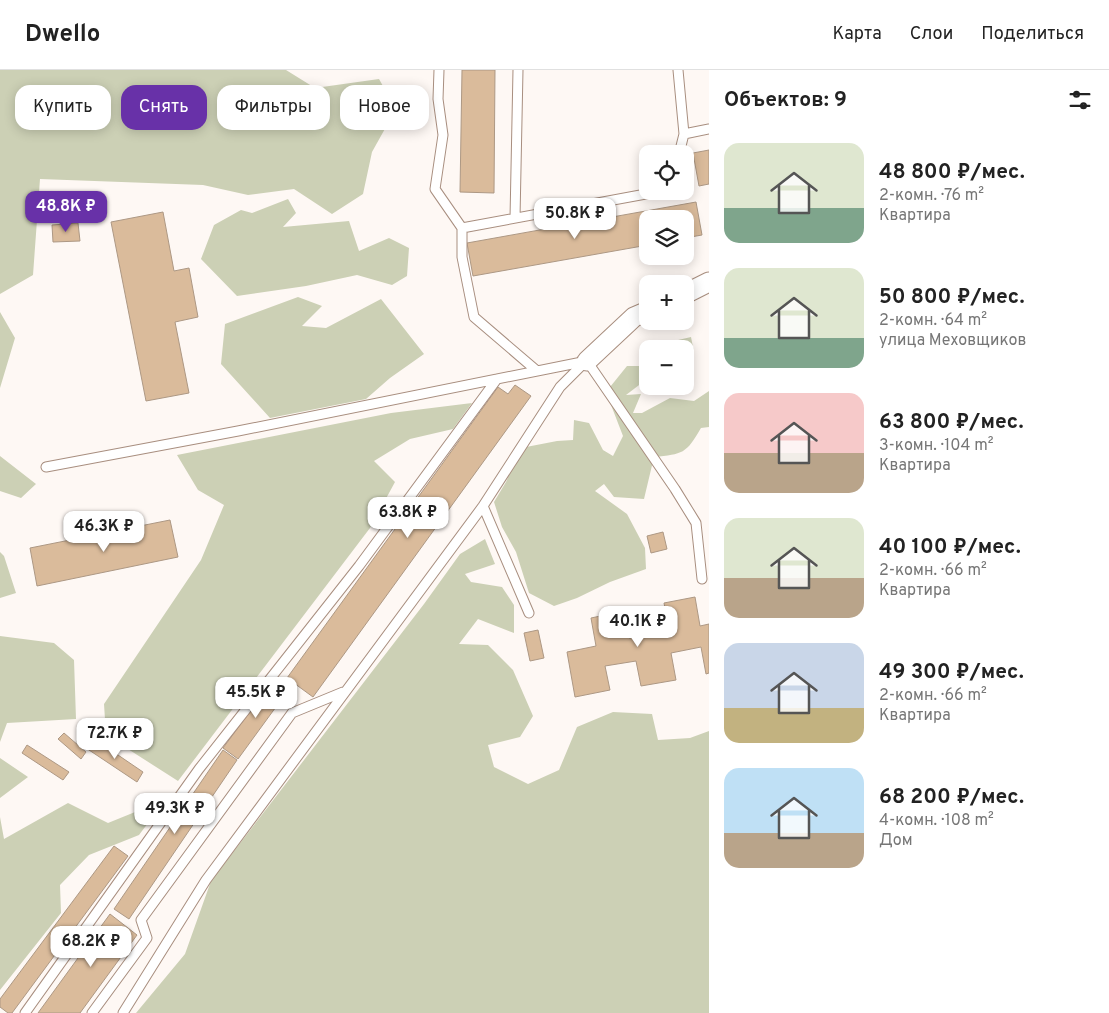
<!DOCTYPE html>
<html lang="ru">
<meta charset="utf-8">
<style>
:root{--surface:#fff;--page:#f2f2f2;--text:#222;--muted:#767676;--line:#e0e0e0;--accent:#6831a8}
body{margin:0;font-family:Overpass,sans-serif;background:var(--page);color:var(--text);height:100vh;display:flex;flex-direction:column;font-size:19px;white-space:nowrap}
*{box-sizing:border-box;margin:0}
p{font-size:16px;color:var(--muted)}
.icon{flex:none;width:28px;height:28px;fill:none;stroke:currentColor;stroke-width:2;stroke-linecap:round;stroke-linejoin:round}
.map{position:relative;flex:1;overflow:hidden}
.sheet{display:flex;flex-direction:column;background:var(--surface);width:400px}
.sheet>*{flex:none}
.banner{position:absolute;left:15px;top:15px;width:475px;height:45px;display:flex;gap:10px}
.tools{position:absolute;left:639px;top:75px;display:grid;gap:10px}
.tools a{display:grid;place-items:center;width:55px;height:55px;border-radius:10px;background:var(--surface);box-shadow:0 2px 12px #0003;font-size:25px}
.price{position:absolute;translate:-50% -42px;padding:0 11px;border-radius:10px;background:#fff;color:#222;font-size:16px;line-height:32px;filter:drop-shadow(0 1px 2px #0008)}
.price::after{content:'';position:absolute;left:50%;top:30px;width:15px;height:11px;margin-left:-8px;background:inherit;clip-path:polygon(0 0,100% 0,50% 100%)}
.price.active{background:var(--accent);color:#fff}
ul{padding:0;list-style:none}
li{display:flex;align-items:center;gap:15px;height:125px;padding:0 15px}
li span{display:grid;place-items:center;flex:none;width:140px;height:100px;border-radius:15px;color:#555}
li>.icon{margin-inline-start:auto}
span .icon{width:60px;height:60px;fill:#fffc;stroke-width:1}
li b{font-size:21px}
h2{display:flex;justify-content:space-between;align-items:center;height:60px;padding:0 15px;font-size:21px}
.pill{padding:0 18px;border-radius:15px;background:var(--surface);box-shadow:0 2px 12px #0003;font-size:18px;line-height:45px}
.pill.active{background:var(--accent);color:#fff}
header{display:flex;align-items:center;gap:30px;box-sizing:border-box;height:70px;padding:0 25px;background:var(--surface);border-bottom:1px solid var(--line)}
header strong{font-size:24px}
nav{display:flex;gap:28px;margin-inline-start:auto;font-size:18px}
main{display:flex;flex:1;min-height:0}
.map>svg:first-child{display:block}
</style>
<header>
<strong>Dwello</strong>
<nav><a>Карта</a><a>Слои</a><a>Поделиться</a></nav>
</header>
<main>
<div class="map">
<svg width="709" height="943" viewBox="0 0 709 943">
<rect width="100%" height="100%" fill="#fef8f4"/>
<path fill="#ccd0b5" d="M0 0H286L315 18 379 9 396 39 372 82 363 124 332 144 294 119 248 125 203 115 40 109 33 205 0 224Z
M288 129 296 143 283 157 349 151 359 181 389 168 409 178 407 206 392 215 357 205 306 216 237 226 201 189 214 155 241 140 252 143Z
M298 227 322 236 302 256 326 258 381 229 424 284 390 308 366 329 270 348 221 294 225 254Z
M0 242 15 268 0 318Z
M691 267 694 282 685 289V279H658L661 274Z
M627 296H647V309L626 325 641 324 633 343H642L670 328 694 331 709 321V357L701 358C686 384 683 384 654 387L644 429 614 427 604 414 595 421 627 444 645 478 646 499 610 512 577 528 554 536 529 523 516 482 502 457 494 432 506 412 521 378 557 371 573 370 574 350 589 353 603 380 613 386 623 366 606 322Z
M472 333 453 359 410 369 374 391 395 412 370 458 178 711 106 665 104 634 201 490 224 435 198 420 177 385 391 343Z
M0 386 36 414 21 428 0 421Z
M485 469 495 494 465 504 471 512 502 517 514 535V563L478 549 459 574 488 575 513 600 533 646 520 667 488 675 494 697 528 714 559 700 577 657 613 642 652 644 658 670 690 668 709 661V943H136L185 884 211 811 424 534 460 484Z
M0 482 4 486 16 523 0 528Z
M0 566 54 573 74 590 76 649 7 653 0 672Z
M0 688 28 707 0 728Z
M68 733 108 753 140 740 157 741 139 765 89 785 60 815 61 843 0 920V747L4 769Z"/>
<path fill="#dabb9b" stroke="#ad9884" d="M462 0H495L494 123 460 122Z
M709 80V114L699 116 693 83Z
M696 132 702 165 685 168V149H648V175L473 206 467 173Z
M163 142 174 201 189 198 198 247 175 252 189 323 146 331 111 152Z
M78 153 80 171 53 172 52 155Z
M515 315 531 326 313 627 287 608 498 317 508 324Z
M170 450 178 487 37 516 30 478Z
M663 462 667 479 651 483 647 466Z
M695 527 700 556 709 554V603L706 604 701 577 671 583 676 610 641 616 636 591 605 596 610 620 575 627 567 582 596 576 591 548 624 541 629 568 669 560 664 533Z
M538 560 544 588 530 591 524 563Z
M275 608 289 619 238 689 223 678Z
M64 663 86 682 81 689 58 669Z
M93 668 143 702 137 712 86 678Z
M27 675 69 702 63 710 22 683Z
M223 680 237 690 129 849 114 839Z
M114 776 128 786 12 943H8L0 937V929Z
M110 844 137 865 80 943H38Z"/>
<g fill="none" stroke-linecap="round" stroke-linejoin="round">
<defs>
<path id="service" d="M439 0 438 29 443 65 435 119 462 158V187L474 247 537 301
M678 0 684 64
M679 84 684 64 709 59
M515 148 518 0
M462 158 662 121
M46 397 238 361 587 291 675 419 696 453 702 509
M483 436 529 543
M25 943 199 699 359 496 497 309
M92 943 147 868 141 850 292 643 343 622
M123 943 206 810 483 436 560 317 586 291"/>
<path id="minor" d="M685 224 709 212
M587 291 634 247 648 241"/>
</defs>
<use href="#service" stroke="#a88e7f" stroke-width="11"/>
<use href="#minor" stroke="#a88e7f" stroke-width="21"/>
<use href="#service" stroke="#fff" stroke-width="9"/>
<use href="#minor" stroke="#fff" stroke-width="19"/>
</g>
</svg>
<div class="tools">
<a><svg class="icon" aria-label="locate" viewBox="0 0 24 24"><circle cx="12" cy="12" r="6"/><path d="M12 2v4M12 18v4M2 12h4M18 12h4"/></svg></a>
<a><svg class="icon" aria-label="layers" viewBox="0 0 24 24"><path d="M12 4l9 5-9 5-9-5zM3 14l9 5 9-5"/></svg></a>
<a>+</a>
<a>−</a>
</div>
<b class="price active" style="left:66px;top:163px">48.8K ₽</b>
<b class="price" style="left:575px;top:170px">50.8K ₽</b>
<b class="price" style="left:408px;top:469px">63.8K ₽</b>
<b class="price" style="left:104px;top:483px">46.3K ₽</b>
<b class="price" style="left:638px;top:578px">40.1K ₽</b>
<b class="price" style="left:256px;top:649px">45.5K ₽</b>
<b class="price" style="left:115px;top:690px">72.7K ₽</b>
<b class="price" style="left:175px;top:765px">49.3K ₽</b>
<b class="price" style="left:91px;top:898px">68.2K ₽</b>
<div class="banner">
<a class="pill">Купить</a>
<a class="pill active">Снять</a>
<a class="pill">Фильтры</a>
<a class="pill">Новое</a>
</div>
</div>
<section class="sheet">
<h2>Объектов: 9<svg class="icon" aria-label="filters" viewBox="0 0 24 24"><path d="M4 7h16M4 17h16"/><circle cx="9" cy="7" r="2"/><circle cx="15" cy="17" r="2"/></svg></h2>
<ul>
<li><span style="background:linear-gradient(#dfe7d0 65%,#7fa58c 0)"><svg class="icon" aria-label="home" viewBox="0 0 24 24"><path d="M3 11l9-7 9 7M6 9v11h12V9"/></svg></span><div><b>48 800 ₽/мес.</b><p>2-комн. · 76 m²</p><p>Квартира</p></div></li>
<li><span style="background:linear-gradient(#dfe7d0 70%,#7fa58c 0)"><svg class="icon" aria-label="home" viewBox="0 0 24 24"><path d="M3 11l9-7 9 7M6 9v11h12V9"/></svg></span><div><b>50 800 ₽/мес.</b><p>2-комн. · 64 m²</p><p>улица Меховщиков</p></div></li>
<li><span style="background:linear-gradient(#f6c9c9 60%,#b9a48a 0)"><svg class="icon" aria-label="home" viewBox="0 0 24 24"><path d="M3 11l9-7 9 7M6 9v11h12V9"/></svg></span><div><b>63 800 ₽/мес.</b><p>3-комн. · 104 m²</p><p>Квартира</p></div></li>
<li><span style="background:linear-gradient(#dfe7d0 60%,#b9a48a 0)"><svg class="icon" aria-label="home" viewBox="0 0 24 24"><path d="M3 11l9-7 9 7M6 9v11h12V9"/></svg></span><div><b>40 100 ₽/мес.</b><p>2-комн. · 66 m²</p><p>Квартира</p></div></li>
<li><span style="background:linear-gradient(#c9d6e8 65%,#c2b280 0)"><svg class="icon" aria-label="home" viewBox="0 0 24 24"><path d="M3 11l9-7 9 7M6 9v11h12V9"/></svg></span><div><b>49 300 ₽/мес.</b><p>2-комн. · 66 m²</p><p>Квартира</p></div></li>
<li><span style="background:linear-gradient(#bfe0f5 65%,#b9a48a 0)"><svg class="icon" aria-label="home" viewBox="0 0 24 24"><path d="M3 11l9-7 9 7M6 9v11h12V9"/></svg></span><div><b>68 200 ₽/мес.</b><p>4-комн. · 108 m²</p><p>Дом</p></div></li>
</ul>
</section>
</main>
